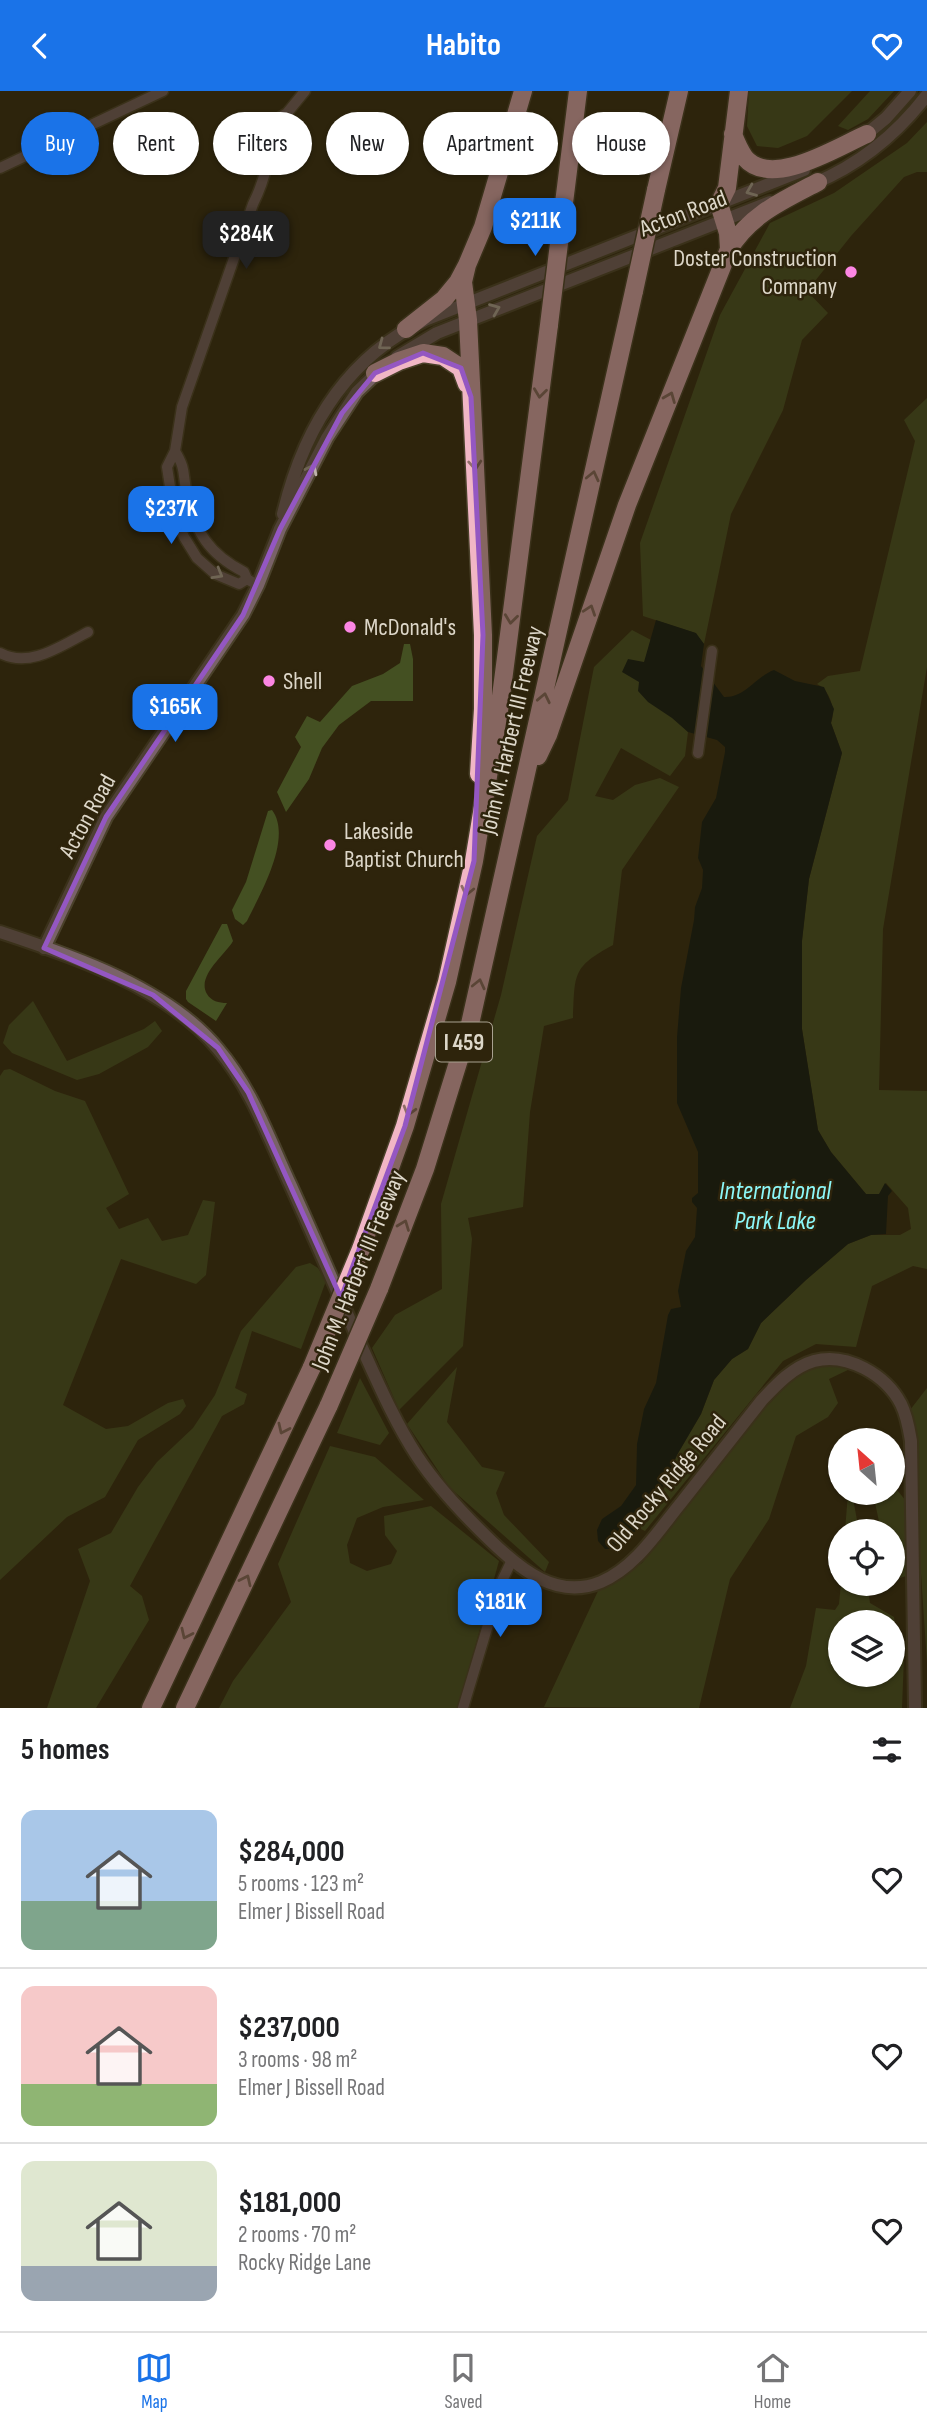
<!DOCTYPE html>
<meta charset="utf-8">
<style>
:root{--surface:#fff;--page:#f6f6f6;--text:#202124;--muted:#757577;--line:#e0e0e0;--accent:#1a73e8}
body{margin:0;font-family:"Sofia Sans Condensed",sans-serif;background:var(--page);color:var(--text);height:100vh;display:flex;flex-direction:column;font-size:26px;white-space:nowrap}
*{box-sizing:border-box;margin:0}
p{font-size:23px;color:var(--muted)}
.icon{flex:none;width:38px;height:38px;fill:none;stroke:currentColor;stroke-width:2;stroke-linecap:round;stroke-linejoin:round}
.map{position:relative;height:1617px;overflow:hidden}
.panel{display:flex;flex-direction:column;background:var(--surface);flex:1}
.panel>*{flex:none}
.guide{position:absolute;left:21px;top:21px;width:886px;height:63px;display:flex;gap:14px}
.needle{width:46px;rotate:333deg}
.buttons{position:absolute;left:828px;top:1337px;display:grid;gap:14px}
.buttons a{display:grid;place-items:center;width:77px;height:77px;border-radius:50%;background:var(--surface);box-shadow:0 2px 5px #0004;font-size:35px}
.price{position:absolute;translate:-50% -60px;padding:0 16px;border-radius:14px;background:var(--accent);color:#fff;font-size:23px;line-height:46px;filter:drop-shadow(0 2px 4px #0008)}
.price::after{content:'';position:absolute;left:50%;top:42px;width:21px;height:16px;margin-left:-10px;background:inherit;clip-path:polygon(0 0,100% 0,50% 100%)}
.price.current{background:#222;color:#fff}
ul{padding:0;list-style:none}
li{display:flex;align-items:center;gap:21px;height:175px;padding:0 21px}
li+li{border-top:2px solid var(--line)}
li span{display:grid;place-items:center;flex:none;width:196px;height:140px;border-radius:14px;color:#555}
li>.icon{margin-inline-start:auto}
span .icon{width:84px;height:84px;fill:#fffc;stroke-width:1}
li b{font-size:30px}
h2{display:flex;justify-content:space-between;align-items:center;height:84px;padding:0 21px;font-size:30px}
.tag{padding:0 24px;border-radius:32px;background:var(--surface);box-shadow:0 2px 5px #0004;font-size:24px;line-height:63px}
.tag.current{background:var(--accent);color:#fff}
header{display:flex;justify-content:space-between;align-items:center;height:91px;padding:0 21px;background:var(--accent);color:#fff;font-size:32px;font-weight:700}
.dock{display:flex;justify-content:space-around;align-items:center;height:98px;border-top:2px solid var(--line);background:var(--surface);font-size:19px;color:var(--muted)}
.dock a{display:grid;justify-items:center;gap:4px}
.dock .current{color:var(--accent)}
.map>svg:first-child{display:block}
</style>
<header><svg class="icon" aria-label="back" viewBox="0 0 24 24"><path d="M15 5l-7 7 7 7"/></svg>Habito<svg class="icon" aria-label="heart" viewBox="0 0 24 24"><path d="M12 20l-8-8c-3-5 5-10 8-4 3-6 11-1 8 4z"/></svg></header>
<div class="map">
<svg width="927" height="1617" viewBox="0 0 927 1617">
<rect width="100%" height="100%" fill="#2e240c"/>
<path fill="#445022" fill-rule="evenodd" d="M749 0H852L807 45 778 57 757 55 747 35Z
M870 0H894L868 28 848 39 838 35Z
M927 31V81H917L904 86 851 145 807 200 828 222 802 249 783 319 731 423 704 553 695 542 643 525 640 452 720 224 770 132 834 102 907 52Z
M927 307V576L883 838 879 999 927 1000V1178L913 1175 872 1195 856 1256 816 1253 783 1270 645 1440 639 1437 665 1396 677 1364 701 1323 714 1289 732 1268 748 1258 761 1232 806 1189 848 1153 871 1144H900L911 1138 908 1117 886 1092 879 1104 866 1103 831 1061 818 1039 802 938V849L809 788 842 662 831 632C836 619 830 599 817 593L828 585 860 580 915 350 904 329Z
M632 539 651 549 639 591 688 641 685 665 670 685 621 657 595 705 613 709 635 694 660 687 679 696 622 779 613 854C572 876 575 883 573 927L544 935 530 1021 523 1116 468 1127 472 1148 463 1255 399 1319 372 1257 395 1224 442 1198 441 1113 501 904 537 745 568 709 594 576Z
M404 553H410L413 568V610H371L339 634 322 657 309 688 286 721 277 701 301 656 295 646 307 625 320 631 352 595 383 583 400 572Z
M272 719C293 747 260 803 247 830L243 834 235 828 232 819 246 791 268 720Z
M222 833H227L233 850C226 863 196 885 207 903 211 910 219 912 227 912L216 930 188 911 186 908V900Z
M33 910 67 970 144 938 155 930 162 940 148 956 99 983 77 989 12 962 3 952 9 934Z
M10 978 55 1000 85 1010 129 1103 106 1117 119 1138 148 1127 162 1150 188 1144 203 1109 215 1111 206 1184 196 1193 121 1168 63 1314 106 1338 128 1335 168 1312 183 1308 186 1315 180 1323 138 1349 105 1406 67 1426 0 1489V985L4 979Z
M310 1172 318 1177 326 1190 301 1258 252 1240 235 1297 247 1303 244 1313 222 1325 130 1495 142 1505 149 1529 96 1617H47L90 1490 78 1458 111 1442 138 1396 157 1371 193 1337 215 1304 241 1240 296 1176Z
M815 1274 852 1277 829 1288 838 1312 828 1326 796 1345 769 1428 730 1488 699 1617 544 1616 598 1500 642 1472 762 1320 797 1284Z
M457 1276 447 1331 482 1376 505 1381 496 1402 504 1424 549 1471 545 1481 449 1396 407 1333Z
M360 1287 389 1342 380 1354 337 1342Z
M927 1297V1572L910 1319Z
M330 1355 375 1366 424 1409 383 1416 357 1427 347 1454 350 1472 367 1480 391 1473 397 1460 385 1444 384 1425 431 1415 499 1470 458 1617H219L233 1590 291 1511 278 1473Z
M893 1394 906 1410V1485L900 1487 893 1478 892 1440H881L873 1402H892Z
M848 1402H852L859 1440H845Z
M841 1493H867L870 1512 894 1526 897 1551 904 1565 902 1617H790L806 1575 816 1517 835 1519 839 1513ZM840 1531H892V1584H840Z"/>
<path fill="#000f0f" d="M656 529 696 542 704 553 701 575 724 606C745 607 755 586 774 579L795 590 824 596 834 618 831 632 842 662 809 788 802 850V938L818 1039 831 1061 866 1103H879L885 1092 892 1100 888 1105 886 1143 871 1144 848 1153 806 1189 761 1232 748 1258 732 1268 714 1289 701 1323 677 1364 653 1417 639 1437 629 1446 611 1458H605L598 1450 597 1439 602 1428 621 1415 636 1394 637 1353 644 1318 656 1292 668 1224 671 1218 681 1216 678 1200 686 1160 695 1146 697 1117 692 1111V1107L698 1102V1061L677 1012V946L681 897 694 829 695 816 702 797 703 779 698 767 702 731 716 707 725 661V656L717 649 688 641 672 627 648 611 638 600 639 591 622 581 628 568 644 571Z"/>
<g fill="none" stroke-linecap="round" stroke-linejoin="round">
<defs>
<path id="minor" d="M0 77 163 0
M175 360C187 380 182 383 187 403 195 441 209 463 244 481L247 488 252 491
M247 488 239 493 215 483 197 467 184 446 174 422 167 376 175 360 182 316 253 113C266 87 271 63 268 34L287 22 305 0
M0 562C30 578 62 554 88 541
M698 662 712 560
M463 1617 500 1494 512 1469"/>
<path id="tertiary" d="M863 46 886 27 910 0
M813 93C859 74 897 43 927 4
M397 266 437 242 770 111
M283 423C303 339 346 267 425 229L804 79
M0 841C73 865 168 897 218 958 252 998 269 1048 291 1095 314 1146 336 1197 358 1248 376 1287 393 1328 417 1365 438 1397 464 1424 491 1450 521 1479 557 1509 601 1491 636 1476 658 1440 681 1412 708 1378 735 1343 762 1309 777 1293 793 1276 814 1270 847 1261 886 1284 901 1313 907 1325 909 1338 911 1350L915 1617
M44 857 106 726 243 524 258 494 280 438 327 347 357 301 380 279"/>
<path id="motorway" d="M733 43C736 51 740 60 745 67 772 98 837 56 867 43
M656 99 679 0
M561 136 578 0
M729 158 728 142 719 113 727 97 739 0
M467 174 463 191 468 229 483 544V618L479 683
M406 238 444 208 458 191 467 174 483 136 523 0
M375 282 399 270 423 262 443 265 461 277 467 293
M538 665 548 644 627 414 729 158C751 123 782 110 818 91
M361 1158 405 1035 447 891 474 770 500 613 549 234
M379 1198 425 1078 470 933 634 200
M151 1617 312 1276
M185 1617 329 1314"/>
</defs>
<use href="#minor" stroke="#4a412a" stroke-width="13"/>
<use href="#tertiary" stroke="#4a412a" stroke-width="16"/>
<use href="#motorway" stroke="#4a412a" stroke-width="21"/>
<use href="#minor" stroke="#796268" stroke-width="10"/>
<use href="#tertiary" stroke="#796268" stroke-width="12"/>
<use href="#motorway" stroke="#f1b6c5" stroke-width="18"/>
<defs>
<path id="motorway-bridge" d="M634 200 656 99
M549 234 561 136
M312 1276 361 1158
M329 1314 379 1198"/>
</defs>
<use href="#motorway-bridge" stroke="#4a412a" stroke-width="21" stroke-linecap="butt"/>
<use href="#motorway-bridge" stroke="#f1b6c5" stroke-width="18"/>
</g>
<defs><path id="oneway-chevron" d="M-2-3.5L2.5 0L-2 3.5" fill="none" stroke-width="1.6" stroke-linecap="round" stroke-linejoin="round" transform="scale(1.75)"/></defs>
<g stroke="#bfb4ac">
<use href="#oneway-chevron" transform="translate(751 100) rotate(158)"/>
<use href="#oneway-chevron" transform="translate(495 218) rotate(-22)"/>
<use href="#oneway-chevron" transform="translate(383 254) rotate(143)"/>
<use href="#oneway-chevron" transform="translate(312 378) rotate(-64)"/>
<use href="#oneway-chevron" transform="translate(218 483) rotate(30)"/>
</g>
<g stroke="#906d68">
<use href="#oneway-chevron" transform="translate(540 302) rotate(97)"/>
<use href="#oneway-chevron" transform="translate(670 306) rotate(-68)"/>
<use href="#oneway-chevron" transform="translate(475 374) rotate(86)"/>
<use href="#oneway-chevron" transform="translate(593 385) rotate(-77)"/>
<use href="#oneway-chevron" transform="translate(590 519) rotate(-71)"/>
<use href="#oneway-chevron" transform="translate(511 528) rotate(97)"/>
<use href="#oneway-chevron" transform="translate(544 607) rotate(-78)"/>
<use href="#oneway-chevron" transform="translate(467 800) rotate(103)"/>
<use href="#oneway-chevron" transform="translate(479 893) rotate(-77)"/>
<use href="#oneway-chevron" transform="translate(409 1020) rotate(106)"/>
<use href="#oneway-chevron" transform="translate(404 1134) rotate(-69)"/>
<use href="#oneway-chevron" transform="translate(283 1338) rotate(115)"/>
<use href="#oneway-chevron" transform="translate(246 1489) rotate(-65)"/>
<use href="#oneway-chevron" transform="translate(186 1543) rotate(115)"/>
</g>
<path d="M0 0H927V1617H0ZM423 262 461 277 471 306 483 544 474 770 405 1035 341 1207 248 1001 218 957 153 904 44 857 106 726 243 524 280 438 342 322 375 282Z" fill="#2e240c" fill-opacity=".55" fill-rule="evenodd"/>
<path fill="none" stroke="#9457c2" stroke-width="5" stroke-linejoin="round" d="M423 262 461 277 471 306 483 544 474 770 405 1035 341 1207 248 1001 218 957 153 904 44 857 106 726 243 524 280 438 342 322 375 282Z"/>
<g fill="#fc86e4" stroke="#2e240c" stroke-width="2.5">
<circle cx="851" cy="181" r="7"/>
<circle cx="350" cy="536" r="7"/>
<circle cx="269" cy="590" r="7"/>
<circle cx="330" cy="754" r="7"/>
</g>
<g text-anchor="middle" stroke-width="5" stroke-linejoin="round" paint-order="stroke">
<rect fill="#2e240c" stroke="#a8a190" stroke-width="2" x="436" y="931.5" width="56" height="39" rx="5"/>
<g font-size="23" font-weight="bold" fill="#ddd7c9">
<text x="464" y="959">I 459</text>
</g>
<g font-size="24" fill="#ddd7c9" stroke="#2e240c">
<text transform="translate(683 122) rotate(-21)" y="8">Acton Road</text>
<text transform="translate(511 639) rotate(-77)" y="8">John M. Harbert III Freeway</text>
<text transform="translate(87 725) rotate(-61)" y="8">Acton Road</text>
<text transform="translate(358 1179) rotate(-68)" y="8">John M. Harbert III Freeway</text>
<text transform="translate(666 1392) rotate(-50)" y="8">Old Rocky Ridge Road</text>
</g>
<g font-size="24" fill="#ddd7c9" stroke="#2e240c" text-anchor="start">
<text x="837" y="175" text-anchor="end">Doster Construction<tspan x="837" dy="28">Company</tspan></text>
<text x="364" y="544">McDonald's</text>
<text x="283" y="598">Shell</text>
<text x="344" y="748">Lakeside<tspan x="344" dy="28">Baptist Church</tspan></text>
</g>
<g font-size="26" font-style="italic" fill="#8cf8f9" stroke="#2e240c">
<text x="775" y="1108">International<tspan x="775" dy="30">Park Lake</tspan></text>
</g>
</g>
</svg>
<div class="buttons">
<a><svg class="needle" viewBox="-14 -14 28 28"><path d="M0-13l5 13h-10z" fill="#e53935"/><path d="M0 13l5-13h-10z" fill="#757577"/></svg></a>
<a><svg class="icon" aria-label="locate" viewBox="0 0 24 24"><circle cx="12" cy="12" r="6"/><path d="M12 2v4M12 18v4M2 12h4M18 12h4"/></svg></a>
<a><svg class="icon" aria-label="layers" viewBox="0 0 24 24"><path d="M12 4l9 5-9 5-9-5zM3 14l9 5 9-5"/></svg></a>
</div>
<b class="price" style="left:535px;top:167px">$211K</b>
<b class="price current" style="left:246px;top:180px">$284K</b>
<b class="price" style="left:171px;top:455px">$237K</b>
<b class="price" style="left:175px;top:653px">$165K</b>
<b class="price" style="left:500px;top:1548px">$181K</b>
<div class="guide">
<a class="tag current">Buy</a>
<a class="tag">Rent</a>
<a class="tag">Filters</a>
<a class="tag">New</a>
<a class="tag">Apartment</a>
<a class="tag">House</a>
</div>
</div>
<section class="panel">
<h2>5 homes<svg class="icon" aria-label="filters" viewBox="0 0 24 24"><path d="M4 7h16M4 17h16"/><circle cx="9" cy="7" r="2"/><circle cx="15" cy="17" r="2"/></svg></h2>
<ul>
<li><span style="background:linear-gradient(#a9c7e8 65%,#7fa58c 0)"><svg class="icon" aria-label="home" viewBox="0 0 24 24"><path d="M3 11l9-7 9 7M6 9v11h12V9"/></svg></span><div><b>$284,000</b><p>5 rooms · 123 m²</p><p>Elmer J Bissell Road</p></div><svg class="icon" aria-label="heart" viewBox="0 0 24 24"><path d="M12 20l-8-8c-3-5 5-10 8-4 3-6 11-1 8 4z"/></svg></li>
<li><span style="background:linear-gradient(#f6c9c9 70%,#8fb573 0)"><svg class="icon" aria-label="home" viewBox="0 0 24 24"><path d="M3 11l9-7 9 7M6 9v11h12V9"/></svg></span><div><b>$237,000</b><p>3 rooms · 98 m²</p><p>Elmer J Bissell Road</p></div><svg class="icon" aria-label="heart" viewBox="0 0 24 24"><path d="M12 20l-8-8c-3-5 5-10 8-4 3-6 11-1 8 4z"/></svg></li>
<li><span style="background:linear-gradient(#dfe7d0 75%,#9aa5b1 0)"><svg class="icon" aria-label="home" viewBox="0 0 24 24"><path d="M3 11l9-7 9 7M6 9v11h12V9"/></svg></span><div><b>$181,000</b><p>2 rooms · 70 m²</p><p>Rocky Ridge Lane</p></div><svg class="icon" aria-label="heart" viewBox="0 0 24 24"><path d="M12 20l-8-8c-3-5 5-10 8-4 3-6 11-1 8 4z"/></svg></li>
</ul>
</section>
<nav class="dock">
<a class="current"><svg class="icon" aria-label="map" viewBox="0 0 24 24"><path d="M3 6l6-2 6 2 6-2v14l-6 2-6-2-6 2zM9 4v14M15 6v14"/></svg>Map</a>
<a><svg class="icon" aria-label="saved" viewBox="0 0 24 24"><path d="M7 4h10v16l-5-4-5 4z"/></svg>Saved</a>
<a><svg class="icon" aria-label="home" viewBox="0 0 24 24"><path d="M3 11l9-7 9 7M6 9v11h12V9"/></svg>Home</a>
</nav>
